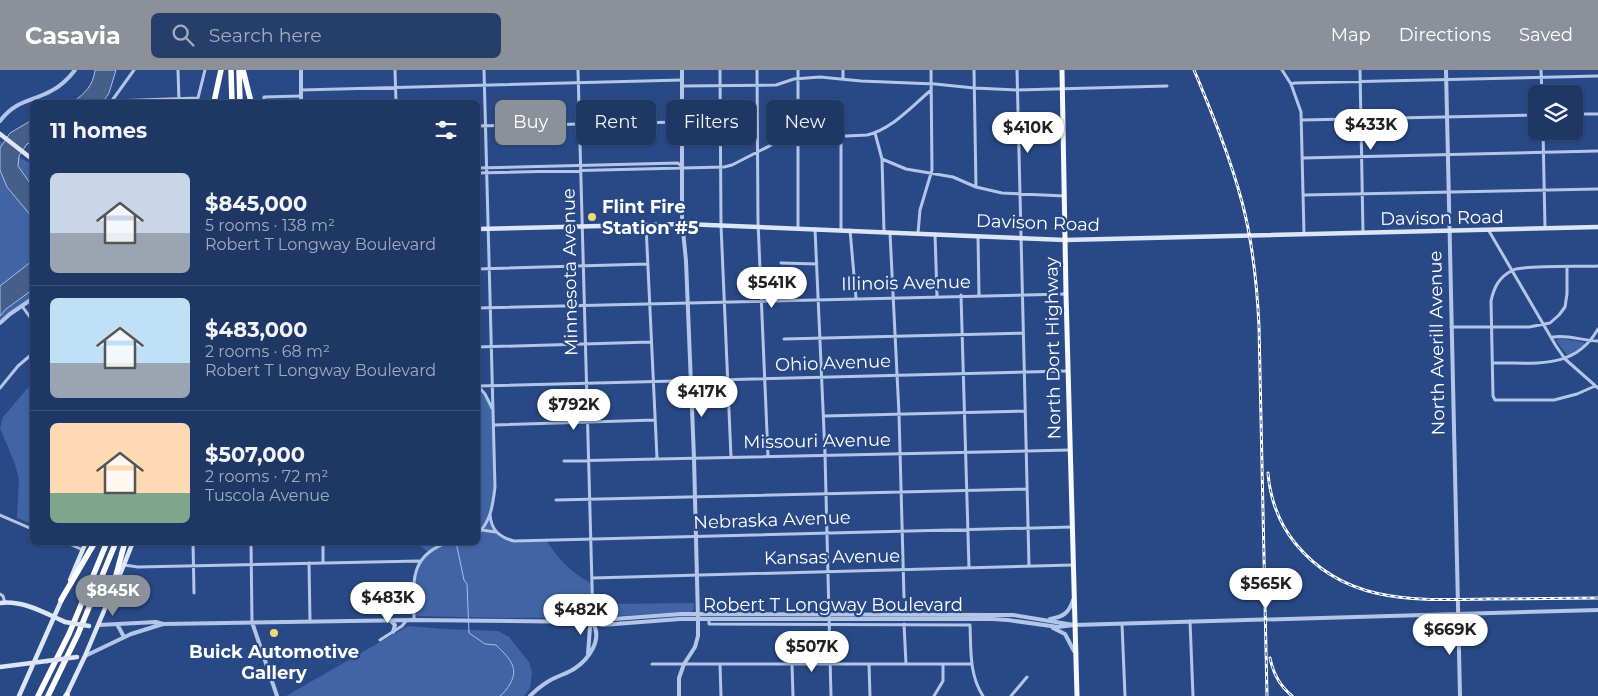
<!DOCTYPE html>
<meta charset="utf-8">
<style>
:root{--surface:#1e3764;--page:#263f6a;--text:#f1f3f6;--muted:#a1acbf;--line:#3c5178;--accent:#8c9099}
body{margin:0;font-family:Montserrat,sans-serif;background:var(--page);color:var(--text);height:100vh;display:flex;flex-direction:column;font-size:19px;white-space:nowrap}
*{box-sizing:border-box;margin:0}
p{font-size:16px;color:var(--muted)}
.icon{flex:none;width:28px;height:28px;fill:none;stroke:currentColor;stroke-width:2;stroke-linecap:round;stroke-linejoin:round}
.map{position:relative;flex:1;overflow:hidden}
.sheet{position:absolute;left:30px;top:30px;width:450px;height:445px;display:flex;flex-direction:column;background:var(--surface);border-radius:8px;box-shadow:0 1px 4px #0004,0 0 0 1px var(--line)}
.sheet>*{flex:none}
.banner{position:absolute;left:495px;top:30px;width:475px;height:45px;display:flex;gap:10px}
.fabs{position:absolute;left:1528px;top:15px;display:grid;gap:10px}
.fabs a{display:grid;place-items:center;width:55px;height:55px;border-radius:8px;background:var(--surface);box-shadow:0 1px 4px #0004,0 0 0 1px var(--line);font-size:25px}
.price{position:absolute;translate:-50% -42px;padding:0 11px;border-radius:18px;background:#fff;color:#222;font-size:16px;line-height:32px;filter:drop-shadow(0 1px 2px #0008)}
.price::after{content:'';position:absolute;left:50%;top:30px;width:15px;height:11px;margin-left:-8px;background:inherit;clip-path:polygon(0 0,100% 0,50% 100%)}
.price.on{background:var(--accent);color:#fff}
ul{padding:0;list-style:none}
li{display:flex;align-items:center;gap:15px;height:125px;padding:0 20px}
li+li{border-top:1px solid var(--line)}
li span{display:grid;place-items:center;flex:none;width:140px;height:100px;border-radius:8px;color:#555}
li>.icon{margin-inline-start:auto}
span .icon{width:60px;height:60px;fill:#fffc;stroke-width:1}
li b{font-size:21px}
h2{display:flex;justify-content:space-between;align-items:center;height:60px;padding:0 20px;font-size:21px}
.pill{padding:0 18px;border-radius:8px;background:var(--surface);box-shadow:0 1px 4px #0004,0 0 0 1px var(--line);font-size:18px;line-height:45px}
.pill.on{background:var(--accent);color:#fff}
header{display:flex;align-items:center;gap:30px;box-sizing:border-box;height:70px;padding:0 25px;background:var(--accent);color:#fff}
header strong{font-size:24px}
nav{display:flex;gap:28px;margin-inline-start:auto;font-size:18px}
.search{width:350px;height:45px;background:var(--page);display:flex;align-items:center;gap:12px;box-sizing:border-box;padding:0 18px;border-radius:8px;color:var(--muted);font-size:19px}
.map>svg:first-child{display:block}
</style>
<header>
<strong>Casavia</strong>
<div class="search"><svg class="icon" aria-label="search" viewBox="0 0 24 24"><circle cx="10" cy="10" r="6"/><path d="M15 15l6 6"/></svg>Search here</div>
<nav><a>Map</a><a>Directions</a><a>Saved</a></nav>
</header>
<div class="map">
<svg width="1598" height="626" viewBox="0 0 1598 626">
<rect width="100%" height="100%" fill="#284986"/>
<path fill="#4064a4" d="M803 44 836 59 839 63 837 65 803 66 800 63V46Z
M0 71 22 89 32 94V227L15 238 0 252Z
M1559 268 1583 272 1585 274 1568 286 1556 271Z
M32 313V454L17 448 19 410 15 394 0 358 3 347Z
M478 316 493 340 495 417 490 444 496 463 514 471 547 470C553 485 577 508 592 513L593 547 505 548 414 546C414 519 409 503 428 482L417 473 478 472Z
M596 532 609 534 694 533V539L691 542 598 547 596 545Z
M408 556 445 559 498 561 509 567 529 592 532 603 530 618 524 626H286Z"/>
<path fill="#465e8a" stroke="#a8c0e8" d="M95 0H116L109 23 103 32H73C85 23 93 16 95 0Z
M32 50V72L27 74 19 86 18 96 32 116V147L7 117 0 100V78L10 63Z
M32 191V220L6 239 0 246V216Z"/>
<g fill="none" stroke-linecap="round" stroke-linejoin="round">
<path stroke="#a8c0e8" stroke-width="1" d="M456 472 464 510 467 514 469 563 485 574 496 575C508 587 520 597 510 614 507 619 504 623 500 626"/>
<path stroke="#b3c6e8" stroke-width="3" d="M178 0 179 32
M395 0 396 32
M578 0 593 552
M720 0 721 155 731 387
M757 0 758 152 768 386
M798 0V158
M974 0 976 117
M1017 0 1029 496
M1282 0 1291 14 1301 42 1304 164
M1360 0 1363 163
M1541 0 1542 24
M843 8V0
M1291 14 1295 13 1598 6
M682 16 776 15 794 9 820 7 861 11 935 14 974 18 1017 20 1167 16
M301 20 682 10
M112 31 198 28 205 0
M111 32 134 0
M264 32V27L301 26
M798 40 838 58 841 62V159
M1574 44H1598
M1302 50 1536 45
M478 56 682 52
M1543 61 1545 158
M875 63 882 89 884 161
M1303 88 1598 81
M882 89 906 99 953 107 976 117 1002 123 1065 126
M478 98 678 93 682 97
M478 103 724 97 732 95 783 69 867 65C892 59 911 37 930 21
M1304 125 1598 119
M646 155 657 388
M815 159 825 384 831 626
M850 160 856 228
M1489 161 1556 276 1565 289 1598 318
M890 163 899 344 904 527
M918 163 920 140 932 100 931 0
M935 164 937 226
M978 166 979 225
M781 193 817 194
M478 199 647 194
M961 225 969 498
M22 236 32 250
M478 238 1066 224
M1451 257H1529L1550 253 1559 245 1565 237 1567 224V197
M1553 267C1567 264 1583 271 1598 271
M784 269 1023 263
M478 277 651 272
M1493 293C1534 292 1574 301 1598 259
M478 316 1068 301
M478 316 485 324 492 338
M1595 316 1577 324 1554 330H1495L1493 326 1491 231C1494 217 1499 207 1513 200 1523 195 1582 197 1598 196
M0 318 18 296 32 284
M824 346 1025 341
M494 355 655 350
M564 391 1070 380
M556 430 1027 419
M490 444C491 460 499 467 514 471L1072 457
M0 445 32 459
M482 460 495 462
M478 463C491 452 493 433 495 417L484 0
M65 472 83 480
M193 472 194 523
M251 472 252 552
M323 472V493
M309 493 310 551
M124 495 138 497 419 491
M592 508 1073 495
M0 524 3 526 5 533
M709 549V554L970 555C971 578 969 605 983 626
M414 550C414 514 407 486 449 472
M1190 551 1193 626
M904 554 906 594
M1122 554 1125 626
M380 570 402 556 406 551
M652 594H972
M720 594 721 626
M792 594 793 626
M869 594 870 626
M934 626 943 611V594
M1011 626 1027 607"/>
<path stroke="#b3c6e8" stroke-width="4" d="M301 0V32
M1446 0 1460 626
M0 51C16 30 31 32 51 21 61 16 69 8 75 0
M0 253 10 244 32 229
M1050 549C1063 547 1069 543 1073 530
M390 550 395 555 393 562
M252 552 277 626
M593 552 600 550 681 544 995 545H1013L1074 555
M117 554 124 567
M99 555 156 552 163 554 414 550 593 552 602 555 680 549H992L1008 550 1058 557 1074 555 1598 540
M1053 558 1065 564 1074 581
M588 584 590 557 593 552
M85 586 131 564 163 554
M530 626C536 620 542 615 549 611 557 606 566 604 574 599 588 590 603 570 593 553
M679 626V608L684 594 695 577 698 566V549L694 388 686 191 682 150V0"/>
<path stroke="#dde6f7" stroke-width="4.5" d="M0 64 32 89
M478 159 684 154 1065 170 1598 157
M70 510 86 472
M115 517 133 472
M0 533C23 530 45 543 65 552
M0 597 47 591
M19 626 62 529
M66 626 85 586 109 529"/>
<path stroke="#f5f8fe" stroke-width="5" d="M1062 0 1066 224 1077 626"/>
<path stroke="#fff" stroke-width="5.5" d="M231 0 232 32
M239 0 240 32
M243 0 251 32
M214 32 221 0
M61 530 95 472
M109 531 125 472
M38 626 69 564 107 472
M48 626 78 564 116 472
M66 626 67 625"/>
<defs>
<path id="rail" d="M1194 0C1212 43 1230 87 1242 132 1253 173 1257 215 1259 256L1267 626
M1268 403C1270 428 1279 453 1295 473 1345 535 1416 530 1488 529 1524 529 1561 528 1598 528
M1270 588C1273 603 1280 616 1292 626"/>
</defs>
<use href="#rail" stroke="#fff" stroke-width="3"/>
<use href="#rail" stroke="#284986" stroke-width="1" stroke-dasharray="4" stroke-linecap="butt"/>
<path stroke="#dde6f7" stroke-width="4.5" d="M65 552 89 556
M47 591 77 587"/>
</g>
<g fill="#efd879" stroke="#284986" stroke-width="2">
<circle cx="592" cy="147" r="5"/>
<circle cx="274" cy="563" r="5"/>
</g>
<g text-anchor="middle" stroke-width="4.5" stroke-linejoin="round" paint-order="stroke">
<g font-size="18" font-weight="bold" fill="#fff" stroke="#284986" text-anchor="start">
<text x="602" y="143">Flint Fire<tspan x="602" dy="21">Station #5</tspan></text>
<text x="274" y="588" text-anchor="middle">Buick Automotive<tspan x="274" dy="21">Gallery</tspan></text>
</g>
<g font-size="18" fill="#fff" stroke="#284986">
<text transform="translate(1442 148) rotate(-1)" y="6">Davison Road</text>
<text transform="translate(1038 153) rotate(2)" y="6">Davison Road</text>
<text transform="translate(570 202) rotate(-91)" y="6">Minnesota Avenue</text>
<text transform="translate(906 213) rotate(-1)" y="6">Illinois Avenue</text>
<text transform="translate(1437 273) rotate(-91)" y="6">North Averill Avenue</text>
<text transform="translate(1053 278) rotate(-91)" y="6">North Dort Highway</text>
<text transform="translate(833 293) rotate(-2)" y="6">Ohio Avenue</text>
<text transform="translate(817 371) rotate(-1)" y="6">Missouri Avenue</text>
<text transform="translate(772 450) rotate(-2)" y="6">Nebraska Avenue</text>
<text transform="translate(832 487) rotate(-1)" y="6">Kansas Avenue</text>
<text x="833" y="541">Robert T Longway Boulevard</text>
</g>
</g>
</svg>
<div class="fabs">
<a><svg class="icon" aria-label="layers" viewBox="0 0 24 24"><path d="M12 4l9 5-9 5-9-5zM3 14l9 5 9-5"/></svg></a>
</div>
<b class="price" style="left:1371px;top:81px">$433K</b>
<b class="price" style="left:1028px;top:84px">$410K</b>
<b class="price" style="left:772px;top:239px">$541K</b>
<b class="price" style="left:702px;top:348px">$417K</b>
<b class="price" style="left:574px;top:361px">$792K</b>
<b class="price" style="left:1266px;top:540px">$565K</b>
<b class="price on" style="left:113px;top:547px">$845K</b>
<b class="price" style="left:388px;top:554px">$483K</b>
<b class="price" style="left:581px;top:566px">$482K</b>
<b class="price" style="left:1450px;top:586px">$669K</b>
<b class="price" style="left:812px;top:603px">$507K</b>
<div class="banner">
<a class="pill on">Buy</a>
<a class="pill">Rent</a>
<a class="pill">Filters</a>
<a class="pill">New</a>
</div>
<section class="sheet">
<h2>11 homes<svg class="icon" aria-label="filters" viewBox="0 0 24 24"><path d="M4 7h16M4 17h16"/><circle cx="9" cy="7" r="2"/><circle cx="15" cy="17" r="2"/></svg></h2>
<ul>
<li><span style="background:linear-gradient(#c9d6e8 60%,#9aa5b1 0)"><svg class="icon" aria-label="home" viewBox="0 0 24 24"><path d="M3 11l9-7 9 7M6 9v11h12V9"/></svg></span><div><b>$845,000</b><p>5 rooms · 138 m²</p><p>Robert T Longway Boulevard</p></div></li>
<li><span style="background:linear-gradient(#bfe0f5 65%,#9aa5b1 0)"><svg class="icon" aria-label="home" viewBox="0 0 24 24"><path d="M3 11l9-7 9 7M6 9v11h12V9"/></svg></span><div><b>$483,000</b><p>2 rooms · 68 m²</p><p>Robert T Longway Boulevard</p></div></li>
<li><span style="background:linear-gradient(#ffd9b3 70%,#7fa58c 0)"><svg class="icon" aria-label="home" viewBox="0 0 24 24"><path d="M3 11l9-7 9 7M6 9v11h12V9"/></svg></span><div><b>$507,000</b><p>2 rooms · 72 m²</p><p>Tuscola Avenue</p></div></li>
</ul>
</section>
</div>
